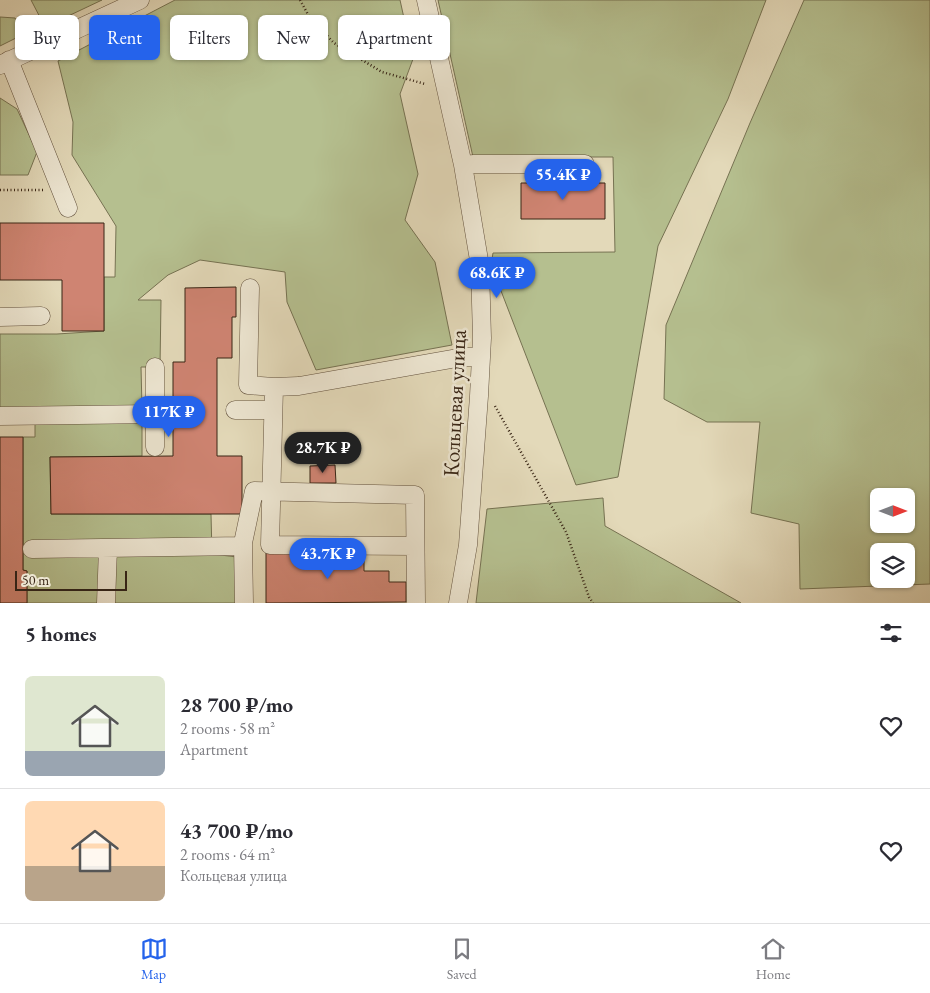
<!DOCTYPE html>
<meta charset="utf-8">
<style>
:root{--surface:#fff;--page:#f7f7f7;--text:#2b2b33;--muted:#7c7c81;--line:#e1e1e2;--accent:#2563eb}
body{margin:0;font-family:"EB Garamond",serif;background:var(--page);color:var(--text);height:100vh;display:flex;flex-direction:column;font-size:19px;white-space:nowrap}
*{box-sizing:border-box;margin:0}
p{font-size:16px;color:var(--muted)}
.icon{flex:none;width:28px;height:28px;fill:none;stroke:currentColor;stroke-width:2;stroke-linecap:round;stroke-linejoin:round}
.map{position:relative;height:603px;overflow:hidden}
.drawer{display:flex;flex-direction:column;background:var(--surface);flex:1}
.drawer>*{flex:none}
.hud{position:absolute;left:15px;top:15px;width:500px;height:45px;display:flex;gap:10px}
.needle{width:32px;rotate:90deg}
.tools{position:absolute;left:870px;top:488px;display:grid;gap:10px}
.tools a{display:grid;place-items:center;width:45px;height:45px;border-radius:8px;background:var(--surface);box-shadow:0 1px 4px #0004;font-size:25px}
.scale{position:absolute;left:15px;bottom:12px;width:112px;box-sizing:border-box;padding-left:5px;border:2px solid #382515;border-top:0;font-size:14px;line-height:18px;white-space:nowrap;color:#382515;-webkit-text-stroke:4px #ede6d2;paint-order:stroke}
.price{position:absolute;translate:-50% -42px;padding:0 11px;border-radius:18px;background:var(--accent);color:#fff;font-size:16px;line-height:32px;filter:drop-shadow(0 1px 2px #0008)}
.price::after{content:'';position:absolute;left:50%;top:30px;width:15px;height:11px;margin-left:-8px;background:inherit;clip-path:polygon(0 0,100% 0,50% 100%)}
.price.on{background:#222;color:#fff}
ul{padding:0;list-style:none}
li{display:flex;align-items:center;gap:15px;height:125px;padding:0 25px}
li+li{border-top:1px solid var(--line)}
li span{display:grid;place-items:center;flex:none;width:140px;height:100px;border-radius:8px;color:#555}
li>.icon{margin-inline-start:auto}
span .icon{width:60px;height:60px;fill:#fffc;stroke-width:1}
li b{font-size:21px}
h2{display:flex;justify-content:space-between;align-items:center;height:60px;padding:0 25px;font-size:21px}
.tag{padding:0 18px;border-radius:8px;background:var(--surface);box-shadow:0 1px 4px #0004;font-size:18px;line-height:45px}
.tag.on{background:var(--accent);color:#fff}
.tabs{display:flex;justify-content:space-around;align-items:center;height:70px;border-top:1px solid var(--line);background:var(--surface);font-size:14px;color:var(--muted)}
.tabs a{display:grid;justify-items:center;gap:2px}
.tabs .on{color:var(--accent)}
.map>svg:first-child{display:block}
</style>
<div class="map">
<svg width="930" height="603" viewBox="0 0 930 603">
<rect width="100%" height="100%" fill="#e3d9b9"/>
<filter id="stains"><feTurbulence type="fractalNoise" baseFrequency=".004" numOctaves="4"/><feColorMatrix values="0 0 0 0 .2 0 0 0 0 .09 0 0 0 0 .02 0 0 0 .5 -.17"/></filter>
<radialGradient id="worn" r=".72"><stop offset=".6" stop-color="#630" stop-opacity="0"/><stop offset="1" stop-color="#630" stop-opacity=".3"/></radialGradient>
<path fill="#b5bf8f" stroke="#767252" fill-rule="evenodd" d="M31 0H102L45 27Z
M175 0H400L413 59 400 94 418 174 405 220 435 262 452 345 316 370 287 302 285 272 200 260 168 275 138 300H161L160 367H141L142 408 0 409V334H57L104 331V277H115L116 226 72 155 73 122 58 61Z
M438 0H766L728 99 658 246 618 477 576 485 491 265 493 253 615 252 613 157H473Z
M804 0H930V584L800 589 799 524 751 513 760 422H707L664 399 666 325 750 123ZM879 496H906V524H879ZM879 551H906V579H879Z
M0 17 15 18 24 34 0 46Z
M0 98 17 109 37 152 28 175H0Z
M142 419V456L50 457 51 514H211L212 554 237 557 238 603H27V571L23 570V437H35V421Z
M603 498 605 526 741 603H476L487 509Z"/>
<path fill="#cf8472" stroke="#382515" d="M521 183H605V219H521Z
M0 223H104V331H62V280H0Z
M236 287V317H232V358H217V456H242V514H51L50 457 173 456V362H185V288Z
M0 437H23V570L27 571V603H0Z
M335 465 336 483H310V466Z
M266 553H364V571H389V582H406V602L266 603Z"/>
<g fill="none" stroke-linecap="round" stroke-linejoin="round">
<defs>
<path id="minor" d="M426 0 463 165 480 266 482 338 479 396 468 545 458 603
M9 60 68 208
M0 65 140 0
M463 165 474 164H585
M250 288 248 385 274 387 299 386 463 357H481
M0 317 41 316
M155 367V447
M274 387 270 545 415 546
M235 410H273
M0 416 155 414
M32 549 243 546
M106 603 108 548
M244 603 243 543 254 491 415 495 416 603"/>
</defs>
<use href="#minor" stroke="#63523e" stroke-width="19"/>
<path stroke="#382515" stroke-width="2.5" stroke-dasharray="1 2.5" stroke-linecap="butt" d="M300 0 310 18 334 43 382 72 425 84
M0 190H44
M495 406 566 532 589 597 593 603"/>
<use href="#minor" stroke="#ede6d2" stroke-width="18"/>
</g>
<g text-anchor="middle" stroke-width="5" stroke-linejoin="round" paint-order="stroke">
<g font-size="22" fill="#382515" stroke="#ede6d2">
<text transform="translate(454 403) rotate(-87)" y="8">Кольцевая улица</text>
</g>
</g>
<rect width="100%" height="100%" filter="url(#stains)"/>
<rect width="100%" height="100%" fill="url(#worn)"/>
</svg>
<div class="tools">
<a><svg class="needle" viewBox="-14 -14 28 28"><path d="M0-13l5 13h-10z" fill="#e53935"/><path d="M0 13l5-13h-10z" fill="#7c7c81"/></svg></a>
<a><svg class="icon" aria-label="layers" viewBox="0 0 24 24"><path d="M12 4l9 5-9 5-9-5zM3 14l9 5 9-5"/></svg></a>
</div>
<div class="scale">50 m</div>
<b class="price" style="left:563px;top:201px">55.4K ₽</b>
<b class="price" style="left:497px;top:299px">68.6K ₽</b>
<b class="price" style="left:169px;top:438px">117K ₽</b>
<b class="price on" style="left:323px;top:474px">28.7K ₽</b>
<b class="price" style="left:328px;top:580px">43.7K ₽</b>
<div class="hud">
<a class="tag">Buy</a>
<a class="tag on">Rent</a>
<a class="tag">Filters</a>
<a class="tag">New</a>
<a class="tag">Apartment</a>
</div>
</div>
<section class="drawer">
<h2>5 homes<svg class="icon" aria-label="filters" viewBox="0 0 24 24"><path d="M4 7h16M4 17h16"/><circle cx="9" cy="7" r="2"/><circle cx="15" cy="17" r="2"/></svg></h2>
<ul>
<li><span style="background:linear-gradient(#dfe7d0 75%,#9aa5b1 0)"><svg class="icon" aria-label="home" viewBox="0 0 24 24"><path d="M3 11l9-7 9 7M6 9v11h12V9"/></svg></span><div><b>28 700 ₽/mo</b><p>2 rooms · 58 m²</p><p>Apartment</p></div><svg class="icon" aria-label="heart" viewBox="0 0 24 24"><path d="M12 20l-8-8c-3-5 5-10 8-4 3-6 11-1 8 4z"/></svg></li>
<li><span style="background:linear-gradient(#ffd9b3 65%,#b9a48a 0)"><svg class="icon" aria-label="home" viewBox="0 0 24 24"><path d="M3 11l9-7 9 7M6 9v11h12V9"/></svg></span><div><b>43 700 ₽/mo</b><p>2 rooms · 64 m²</p><p>Кольцевая улица</p></div><svg class="icon" aria-label="heart" viewBox="0 0 24 24"><path d="M12 20l-8-8c-3-5 5-10 8-4 3-6 11-1 8 4z"/></svg></li>
</ul>
</section>
<nav class="tabs">
<a class="on"><svg class="icon" aria-label="map" viewBox="0 0 24 24"><path d="M3 6l6-2 6 2 6-2v14l-6 2-6-2-6 2zM9 4v14M15 6v14"/></svg>Map</a>
<a><svg class="icon" aria-label="saved" viewBox="0 0 24 24"><path d="M7 4h10v16l-5-4-5 4z"/></svg>Saved</a>
<a><svg class="icon" aria-label="home" viewBox="0 0 24 24"><path d="M3 11l9-7 9 7M6 9v11h12V9"/></svg>Home</a>
</nav>
